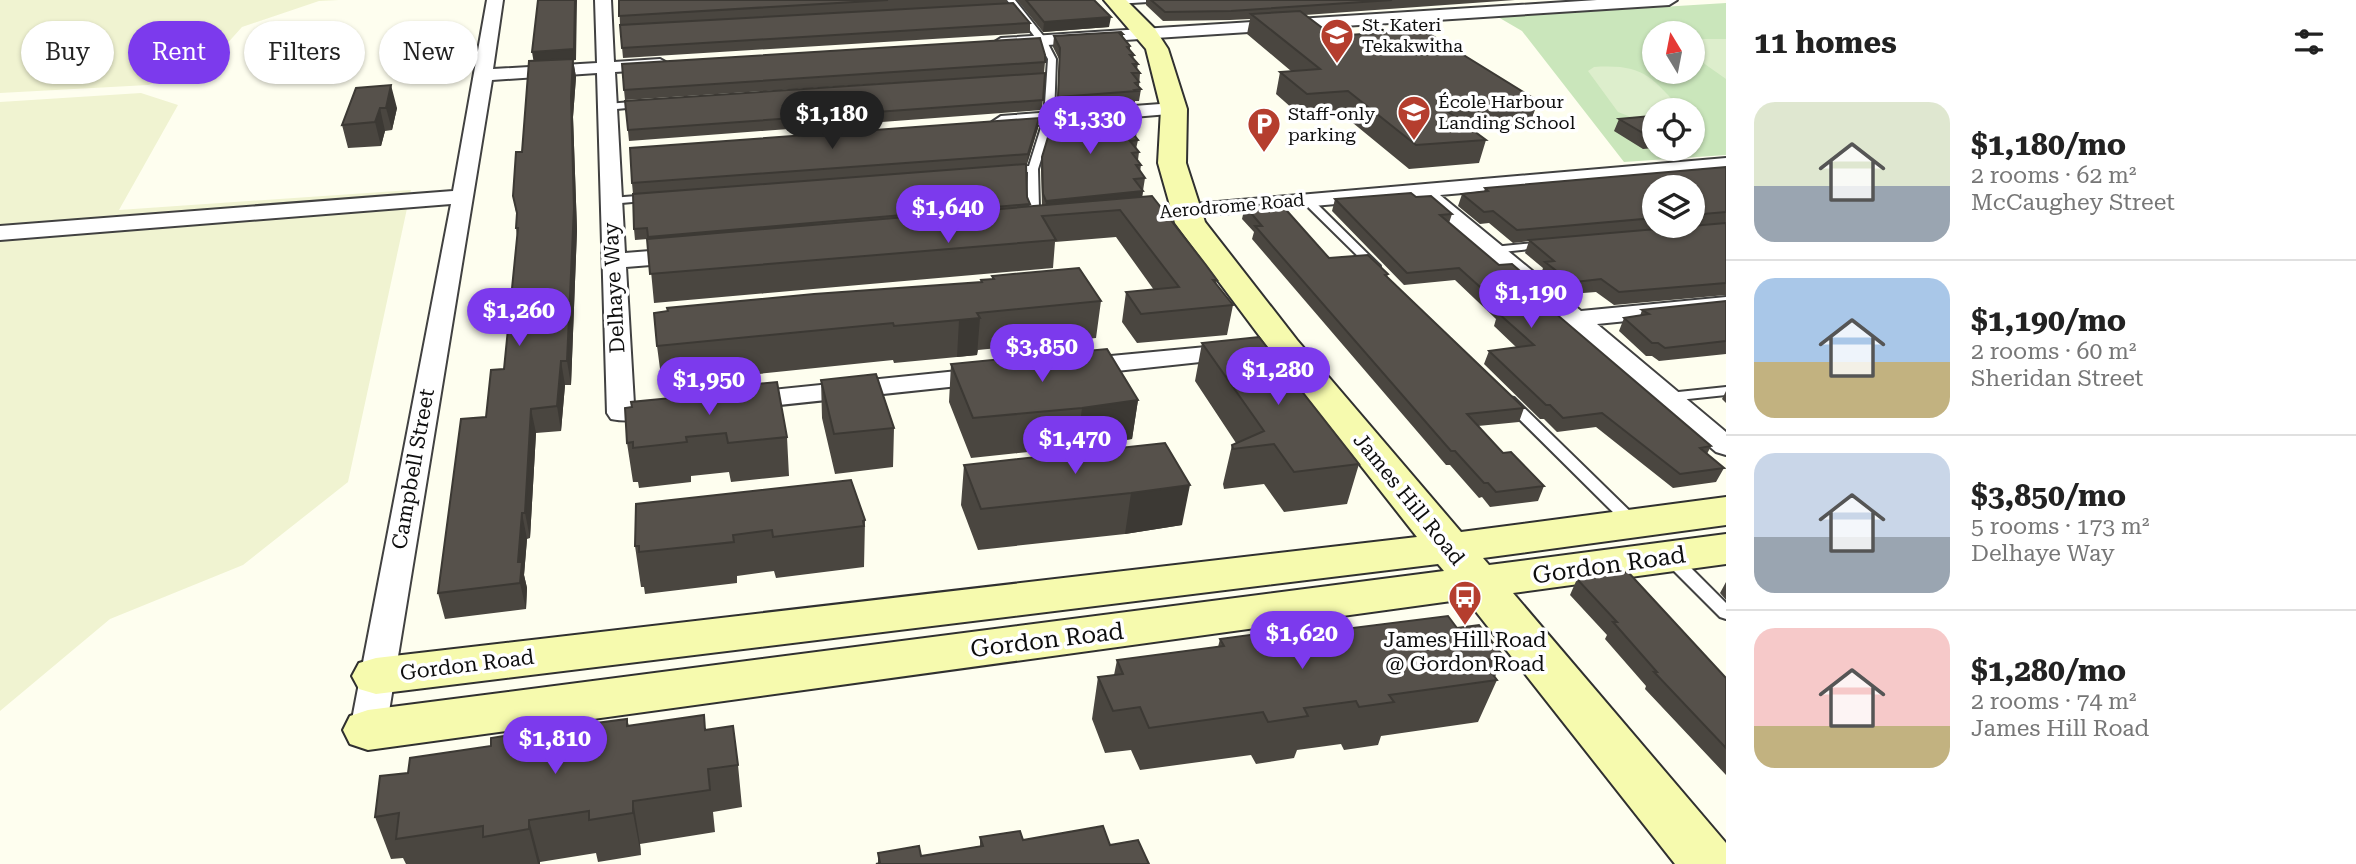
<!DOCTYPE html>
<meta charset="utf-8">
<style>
:root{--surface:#fff;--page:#f6f6f6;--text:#222;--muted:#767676;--line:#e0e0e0;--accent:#7c3aed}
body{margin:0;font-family:"Roboto Serif",serif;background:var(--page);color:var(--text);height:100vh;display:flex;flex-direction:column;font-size:26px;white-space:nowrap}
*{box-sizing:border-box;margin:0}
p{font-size:23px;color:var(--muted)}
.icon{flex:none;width:38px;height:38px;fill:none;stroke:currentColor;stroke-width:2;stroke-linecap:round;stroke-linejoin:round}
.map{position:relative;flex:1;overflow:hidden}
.sheet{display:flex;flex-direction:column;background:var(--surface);width:630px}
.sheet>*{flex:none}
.hud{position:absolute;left:21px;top:21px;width:665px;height:63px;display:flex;gap:14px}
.needle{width:46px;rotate:350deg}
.tools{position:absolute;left:1642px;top:21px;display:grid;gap:14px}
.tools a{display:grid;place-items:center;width:63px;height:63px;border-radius:50%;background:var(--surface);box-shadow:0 2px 5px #0004;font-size:35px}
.price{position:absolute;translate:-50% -60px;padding:0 16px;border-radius:24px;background:var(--accent);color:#fff;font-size:23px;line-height:46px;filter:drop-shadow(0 2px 4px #0008)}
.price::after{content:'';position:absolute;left:50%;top:42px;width:21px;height:16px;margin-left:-10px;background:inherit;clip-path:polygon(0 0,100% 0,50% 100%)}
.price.selected{background:#222;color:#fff}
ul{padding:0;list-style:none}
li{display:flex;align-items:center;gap:21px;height:175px;padding:0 28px}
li+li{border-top:2px solid var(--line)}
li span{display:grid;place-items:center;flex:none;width:196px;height:140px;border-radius:21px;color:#555}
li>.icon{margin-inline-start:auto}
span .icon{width:84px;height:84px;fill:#fffc;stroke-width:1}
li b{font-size:30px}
h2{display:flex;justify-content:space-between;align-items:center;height:84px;padding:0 28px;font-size:30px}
.chip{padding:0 24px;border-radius:32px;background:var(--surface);box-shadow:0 2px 5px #0004;font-size:24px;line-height:63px}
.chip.selected{background:var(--accent);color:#fff}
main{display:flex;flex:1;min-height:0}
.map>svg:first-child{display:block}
</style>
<main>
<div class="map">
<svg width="1726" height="864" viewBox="0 0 1726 864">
<rect width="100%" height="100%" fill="#fefeef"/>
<path fill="#f0f3d1" d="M0 0H339L319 1 242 27 206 67 148 85 0 93Z
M141 93 178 105 119 210 411 190 348 482 243 565 110 619 0 711V102Z"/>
<path fill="#cae6bb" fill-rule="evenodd" d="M1726 3V155L1624 162 1522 31 1498 17ZM1654 33H1692V72H1654ZM1654 110H1692V149H1654Z"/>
<path fill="#dec" d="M1692 39H1726V79L1692 55Z
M1594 67C1644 64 1650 76 1682 110H1654V121L1636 119 1618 112 1588 71Z"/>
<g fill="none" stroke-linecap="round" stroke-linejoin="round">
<defs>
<path id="lane" d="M1007 0H1015L1045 38 1056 59 1054 118 1038 169 1039 208 1045 223 1040 226C1024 218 1028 188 1028 172L1009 173 1004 170 1009 167 1029 166 1044 118 1048 59 1038 41Z
M1115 0H1152L1148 2 1116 4 1112 2Z
M645 101 650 104 648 106 606 110 601 107 606 104Z
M651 195 656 198 655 200 610 204 605 201 610 198Z
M1307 197 1311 198 1380 266V270H1372L1303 202 1302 200Z
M1544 242 1550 245 1548 247 1493 253 1487 250 1493 247Z
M1726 387V395L1669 401 1662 397 1669 393Z
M1509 397 1514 398 1639 520 1642 524 1639 528H1629L1504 404 1502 401 1504 398Z
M1670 552 1676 553 1726 603V619L1720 617 1664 561 1662 557 1664 553Z"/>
<path id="street" d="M487 0H503L493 69 597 63 595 0H611L614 62 660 59 669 64 660 69 615 72 625 253 688 248 696 250 699 255 696 260 688 262 626 267 634 404 663 401 673 403 677 409 673 415C654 419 630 423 611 419L607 413 597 73 492 80 386 730 381 740 368 745 355 740 350 730 451 204 0 240V226L453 191Z
M1597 0H1677L1669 5 1001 48 993 43 1001 38Z
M1174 103 1183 109 1181 113 1001 128 992 122 1001 116Z
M1726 158V170L1440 195 1581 311 1726 297V311L1597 324 1726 432V455L1716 452 1417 197 1126 222 1118 221 1115 216 1118 211 1126 210Z
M1238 344 1247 347 1251 352 1247 357 1079 375 1070 373 1066 367 1070 361 1079 359Z
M987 368 996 370 1000 376 996 382 742 409 732 407 728 401 732 395 742 393Z"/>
<path id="secondary" d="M1104 0H1126L1155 29 1168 49 1187 109 1186 163 1205 222 1297 340 1461 532 1726 497V525L1483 558 1489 565 1726 534V564L1513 593 1726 843V864H1675L1466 599 368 750 350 744 343 730 350 716 368 710 1444 571 1438 564 376 694 359 689 352 676 359 663 376 658 1417 537 1273 354 1175 223 1158 163 1161 109 1146 49Z"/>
</defs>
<use href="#lane" stroke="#414141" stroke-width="4"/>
<use href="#street" stroke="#414141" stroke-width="4"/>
<use href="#secondary" stroke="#303030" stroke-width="4"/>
<use href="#lane" fill="#fff" fill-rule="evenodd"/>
<use href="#street" fill="#fff" fill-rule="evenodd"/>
<use href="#secondary" fill="#f6faae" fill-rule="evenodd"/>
</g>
<path fill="#4a4640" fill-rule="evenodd" d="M619 0H1007V3L1030 23V33L623 58 620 25Z
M1017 0H1094L1109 27 1043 32Z
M1146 0H1515L1305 15 1333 36 1538 101 1530 124 1470 128 1486 140 1479 163 1409 169 1342 114 1302 117 1276 94 1280 72 1291 71 1247 34 1250 19 1230 20 1163 21 1146 5Z
M1123 34V37L1130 46V50L1134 55 1133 59 1138 64 1137 69 1140 73 1139 87 1141 89 1139 101H1135V103L1057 109 1059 59 1053 47 1054 36Z
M573 60 576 77 573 117 577 230 571 385H565L561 431 536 433 530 538 527 539 524 575 527 588 526 609 445 619 438 593 486 417 504 369 517 236 516 228 517 217 513 196 522 152 529 61 576 60Z
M1045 62 1044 73 625 100 624 90Z
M1045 73 1042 110 629 141 625 101Z
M356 88 397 108 392 130 385 131 381 146 348 148 342 125Z
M1039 118 1038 128 1027 164 633 194 632 183Z
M1654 118V148L1643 149 1614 131 1619 119Z
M1132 122 1137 129 1136 138 1138 140 1136 149 1139 152 1138 160 1141 165 1140 172 1145 178 1142 197 1217 280 1216 285 1233 305 1227 335 1137 343 1122 322 1126 292 1154 290 1116 237 1055 242 1053 268 654 303 648 239 635 240 634 229 1027 197 1030 207 1042 206 1041 169 1042 157Z
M1726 167V295L1614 305 1596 292 1570 294 1562 292 1541 274 1543 268 1525 253 1529 241 1513 243 1489 223 1480 224 1458 206 1462 194 1484 192 1485 188ZM1654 187H1692V226H1654Z
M1416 197 1452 214 1449 223 1499 265 1534 283 1530 292 1711 446 1707 454 1724 468 1716 482 1673 488 1596 427 1557 432 1544 419H1540L1484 364 1489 351 1516 347 1494 326 1496 319 1455 280 1404 285 1332 211 1335 199Z
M1245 206 1329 258 1388 274 1387 277 1524 408 1519 422 1478 426 1503 453 1544 486 1538 501 1490 507 1482 497 1479 498 1450 465H1446L1252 239 1254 232 1242 219Z
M992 276 1101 301 1096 338 978 350 977 355 957 357 894 363 893 360 662 384 657 346 981 282V280L992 279Z
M1726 301V354L1659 361 1652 356H1646L1619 331 1624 318 1640 316 1642 310Z
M1202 343 1359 464 1347 504 1284 512 1264 484 1224 489 1223 484 1232 445 1236 443 1195 381Z
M951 364 1138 400 1132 439 1077 447 971 458 949 402Z
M821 380 894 428 893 467 835 474 822 418Z
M719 388 787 437 789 476 731 482 729 472 691 476V482L639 488 638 482H633L627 443 682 402 720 399Z
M1726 391V403L1722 399Z
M1165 443 1182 525 1125 534 978 550 961 505 964 465Z
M636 504 865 520 864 567 776 578 774 571 737 576V583L645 594 644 587H641L635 546Z
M1577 579 1726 678V775L1645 689 1646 686 1605 639 1607 635 1570 595Z
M1726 582V600L1720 593Z
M1304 628 1345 629 1457 628 1504 657 1495 677 1497 680 1478 722 1381 736 1378 745 1344 750 1341 744 1297 750 1294 758 1256 764 1251 755 1140 770 1131 750 1105 753 1092 719 1098 677 1114 675 1117 660 1218 647 1220 639 1260 640 1302 634Z
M627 719 629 726 706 730 738 765 742 807 713 812 715 832 640 844 641 855 598 862 596 853 540 862V864H406L403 858 391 859 375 817 408 773 532 740 589 731Z
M980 837 1023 840 1110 845 878 864V853L921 856 980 846Z"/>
<path fill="#3c3934" d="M575 0H577L576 60H573L576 77 573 117 577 230 571 385 567 361 571 97 534 64 532 52Z
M1111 17 1109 27 1043 32 1044 22Z
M391 85 397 108 392 130 386 108Z
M380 108 385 131 381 146 375 122Z
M1039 118 1038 128 1027 164 1028 154Z
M1143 191 1141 204 1044 214 1046 201Z
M980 318 977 355 957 357 959 320Z
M561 361 565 385 561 431 557 406Z
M1138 400 1132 439 1077 447 1082 408Z
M531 409 536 433 530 538 525 513Z
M1190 485 1182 525 1125 534 1131 493Z
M522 513 527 539 524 575 527 588 526 609 520 583 518 562Z
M633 801 640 844 641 855 633 813Z
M529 820 540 862V864H538L529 829Z"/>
<path fill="#56514b" stroke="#3c3934" stroke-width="2" d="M538 0H575L574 49 532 52Z
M619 0H888L619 16Z
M1026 0H1094L1111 17 1044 22Z
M1151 0H1392L1231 11 1165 12Z
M1013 3 1030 23 622 48 620 25Z
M1300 11 1333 36 1423 30 1538 101 1443 108 1486 140 1416 145 1348 91 1307 94 1280 72 1320 69 1251 14Z
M1121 32 1123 34H1120L1130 46 1127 47 1134 55H1130L1138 64H1133L1140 73H1132L1139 82 1135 83 1141 89 1135 90 1137 91 1058 97 1060 48 1054 36Z
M1040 38 1045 55V62L624 90 622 64Z
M573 59 571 97 574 208 567 361H561L557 406 531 409 525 513H522L518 562H522L520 583 438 593 461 419 486 417 491 370 504 369 518 228H516L517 213 513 196 516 152H522L529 61Z
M1045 73 1043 100 628 130 625 101Z
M391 85 386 108H380L375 122 342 125 356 88Z
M1130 109 1133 116 1129 118 1137 129H1129L1138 140 1130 141 1139 152 1132 153 1141 165H1136L1145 178 1134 179 1143 191 1046 201 1043 194 1042 157 1055 114Z
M1651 116 1654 118V136H1648L1619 119Z
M1039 118 1028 154 632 183 630 148Z
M1026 164 1027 197 1030 204 648 237 647 228 634 229 633 194Z
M1726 167V212L1692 215V187H1654V218L1517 230 1493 211 1484 212 1462 194 1488 191 1485 188Z
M1411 193 1416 197 1431 196 1452 214 1440 215 1499 265 1512 264 1534 283 1521 284 1711 446 1700 448 1724 468 1680 474 1602 413 1563 418 1550 405H1546L1489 351 1534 345 1498 313 1508 312 1459 268 1407 273 1335 199Z
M1152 196 1206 265 1217 280H1213L1233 305 1141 314 1126 292 1179 287 1120 210 1042 216 1056 240 650 274 647 239Z
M1280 203 1329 258 1368 255 1388 274 1385 275 1524 408 1467 414 1503 453 1511 452 1544 486 1496 492 1488 483H1484L1455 451H1451L1255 226H1262L1245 206Z
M1726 223V283L1619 292 1601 279 1575 282 1567 279 1545 262 1554 261 1529 240Z
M1079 268 1101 301 977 313 980 318 959 320 894 326 893 323 657 346 654 313 668 311 667 308 814 294 982 282 981 280 994 279 992 276Z
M1726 301V341L1665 348 1658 343H1652L1624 318 1649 314 1642 310Z
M1259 337 1359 464 1294 472 1274 444 1233 449 1232 445 1264 431 1202 343Z
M1107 349 1138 400 1082 408 973 418 951 364Z
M876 374 894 428 834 434 821 380Z
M777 382 787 437 728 443 726 433 686 437 687 442 633 448V442L627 443 625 408 632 407 631 402 681 397 682 402 721 398 719 388Z
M1165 443 1190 485 1131 493 981 509 964 465Z
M851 480 865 520 863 521 864 526 773 537 772 530 733 535 734 542 639 552V546H635L636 504Z
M1628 572 1726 678V748L1654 672H1657L1613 622H1617L1577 579Z
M1448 616 1457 628 1479 625 1504 657 1482 660 1497 680 1389 695 1394 702 1359 707 1356 701 1304 708 1308 716 1268 722 1263 712 1149 728 1140 707 1113 711 1098 677 1123 674 1117 660 1224 646 1220 639 1257 634 1260 640 1307 634 1304 628 1341 623 1345 629Z
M704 715 705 730 733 726 738 765 708 769 710 790 633 801V813L589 820V811L529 820V829L483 837V826L396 839 399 813 375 817 380 776 408 773 410 758 491 746V738L530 732V740L589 731V724L627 719V726Z
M1103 826 1110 845 1138 840 1149 864H876L880 863 878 853 919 846 921 856 983 846 980 837 1020 831 1023 840Z"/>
<defs>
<symbol id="school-pin" viewBox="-11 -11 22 30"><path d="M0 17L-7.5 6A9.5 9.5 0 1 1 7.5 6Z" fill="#b53e2e" stroke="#fff"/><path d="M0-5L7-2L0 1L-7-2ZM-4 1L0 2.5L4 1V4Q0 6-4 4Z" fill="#fff"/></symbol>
<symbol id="parking-pin" viewBox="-11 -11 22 30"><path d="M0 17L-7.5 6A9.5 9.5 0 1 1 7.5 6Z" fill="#b53e2e" stroke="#fff"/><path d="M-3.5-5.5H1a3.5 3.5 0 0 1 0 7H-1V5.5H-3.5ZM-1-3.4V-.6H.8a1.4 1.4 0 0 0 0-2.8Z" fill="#fff"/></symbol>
<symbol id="bus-pin" viewBox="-11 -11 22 30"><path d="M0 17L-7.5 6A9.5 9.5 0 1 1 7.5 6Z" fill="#b53e2e" stroke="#fff"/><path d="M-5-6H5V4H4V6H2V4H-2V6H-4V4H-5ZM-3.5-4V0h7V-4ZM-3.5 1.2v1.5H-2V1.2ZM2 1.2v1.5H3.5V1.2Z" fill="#fff"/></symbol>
</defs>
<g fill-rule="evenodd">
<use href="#school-pin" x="1318" y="16" width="38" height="52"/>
<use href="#school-pin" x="1395" y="93" width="38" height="52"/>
<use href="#parking-pin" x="1245" y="105" width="38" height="52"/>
<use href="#bus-pin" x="1446" y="578" width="38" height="52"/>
</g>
<g text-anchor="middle" stroke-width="7" stroke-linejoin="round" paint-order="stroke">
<g font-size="18" fill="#0e0e0e" stroke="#fff" text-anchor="start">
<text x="1362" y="31">St. Kateri<tspan x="1362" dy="21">Tekakwitha</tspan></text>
<text x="1438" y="108">École Harbour<tspan x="1438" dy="21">Landing School</tspan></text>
<text x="1288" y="120">Staff-only<tspan x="1288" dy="21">parking</tspan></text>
</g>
<g font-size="18" fill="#0e0e0e" stroke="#fff">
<text transform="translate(1232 206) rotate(-5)" y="6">Aerodrome Road</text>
</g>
<g font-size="21" fill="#0e0e0e" stroke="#fff">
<text transform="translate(614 288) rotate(-93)" y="7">Delhaye Way</text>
<text transform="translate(413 469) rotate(-80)" y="7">Campbell Street</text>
<text transform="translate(1409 499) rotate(51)" y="7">James Hill Road</text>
<text transform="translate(467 665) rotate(-7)" y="7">Gordon Road</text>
</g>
<g font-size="21" fill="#0e0e0e" stroke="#fff">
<text x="1465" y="647">James Hill Road<tspan x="1465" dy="24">@ Gordon Road</tspan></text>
</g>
<g font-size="24" fill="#0e0e0e" stroke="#fff">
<text transform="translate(1609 565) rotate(-8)" y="8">Gordon Road</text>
<text transform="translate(1047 640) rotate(-7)" y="8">Gordon Road</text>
</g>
</g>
</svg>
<div class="tools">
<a><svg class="needle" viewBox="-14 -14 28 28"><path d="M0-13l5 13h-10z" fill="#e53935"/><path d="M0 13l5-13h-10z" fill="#767676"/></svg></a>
<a><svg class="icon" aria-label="locate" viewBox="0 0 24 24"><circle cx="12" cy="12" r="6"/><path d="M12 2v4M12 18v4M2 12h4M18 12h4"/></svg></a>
<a><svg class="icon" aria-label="layers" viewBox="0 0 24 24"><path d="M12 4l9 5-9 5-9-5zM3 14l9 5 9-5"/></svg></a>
</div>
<b class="price selected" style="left:832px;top:151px">$1,180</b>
<b class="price" style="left:1090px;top:156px">$1,330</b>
<b class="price" style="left:948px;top:245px">$1,640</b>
<b class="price" style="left:1531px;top:330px">$1,190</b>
<b class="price" style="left:519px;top:348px">$1,260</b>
<b class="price" style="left:1042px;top:384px">$3,850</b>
<b class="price" style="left:1278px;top:407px">$1,280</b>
<b class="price" style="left:709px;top:417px">$1,950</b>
<b class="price" style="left:1075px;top:476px">$1,470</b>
<b class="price" style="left:1302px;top:671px">$1,620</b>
<b class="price" style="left:555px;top:776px">$1,810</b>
<div class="hud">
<a class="chip">Buy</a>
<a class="chip selected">Rent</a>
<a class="chip">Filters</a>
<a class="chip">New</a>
</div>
</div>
<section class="sheet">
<h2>11 homes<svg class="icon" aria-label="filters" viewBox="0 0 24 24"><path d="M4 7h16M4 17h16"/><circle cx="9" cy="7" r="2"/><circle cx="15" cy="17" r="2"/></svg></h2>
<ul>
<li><span style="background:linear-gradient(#dfe7d0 60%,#9aa5b1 0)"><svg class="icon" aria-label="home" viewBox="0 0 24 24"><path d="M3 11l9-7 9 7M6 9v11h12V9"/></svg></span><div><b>$1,180/mo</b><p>2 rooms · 62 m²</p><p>McCaughey Street</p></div></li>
<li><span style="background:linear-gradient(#a9c7e8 60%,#c2b280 0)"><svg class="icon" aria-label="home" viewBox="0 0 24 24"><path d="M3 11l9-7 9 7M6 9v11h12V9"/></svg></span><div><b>$1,190/mo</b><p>2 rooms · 60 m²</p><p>Sheridan Street</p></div></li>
<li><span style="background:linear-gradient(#c9d6e8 60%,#9aa5b1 0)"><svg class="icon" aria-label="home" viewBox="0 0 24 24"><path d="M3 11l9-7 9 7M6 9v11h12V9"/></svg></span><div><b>$3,850/mo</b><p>5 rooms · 173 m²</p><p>Delhaye Way</p></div></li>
<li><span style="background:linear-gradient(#f6c9c9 70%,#c2b280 0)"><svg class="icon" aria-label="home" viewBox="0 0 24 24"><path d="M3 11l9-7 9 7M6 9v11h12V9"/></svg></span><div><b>$1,280/mo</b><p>2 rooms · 74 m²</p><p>James Hill Road</p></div></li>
</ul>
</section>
</main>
